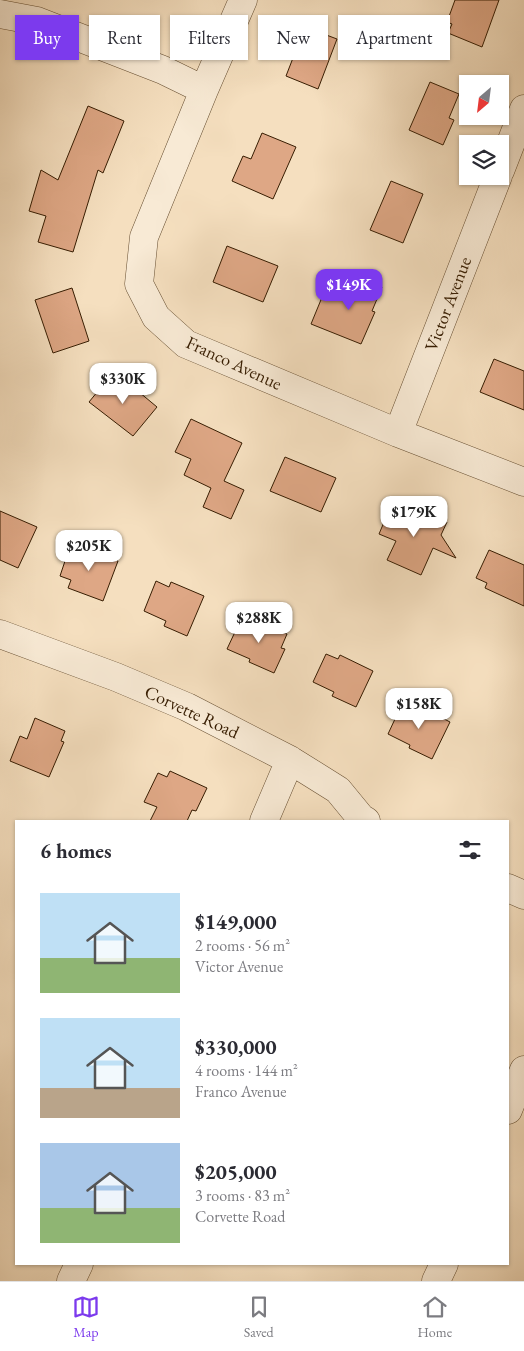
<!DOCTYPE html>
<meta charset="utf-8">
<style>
:root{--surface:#fff;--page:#f2f2f3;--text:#2b2b33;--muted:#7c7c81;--line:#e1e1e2;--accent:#7c3aed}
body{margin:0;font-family:"EB Garamond",serif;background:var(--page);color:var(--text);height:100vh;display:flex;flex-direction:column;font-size:19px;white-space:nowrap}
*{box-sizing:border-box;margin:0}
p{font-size:16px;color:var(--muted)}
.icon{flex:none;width:28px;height:28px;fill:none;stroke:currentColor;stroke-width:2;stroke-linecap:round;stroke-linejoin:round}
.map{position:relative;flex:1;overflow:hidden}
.panel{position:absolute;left:15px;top:820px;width:494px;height:445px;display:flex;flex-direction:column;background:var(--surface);border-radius:0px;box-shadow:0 1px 4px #0004}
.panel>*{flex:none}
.top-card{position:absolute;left:15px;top:15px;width:495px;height:45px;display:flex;gap:10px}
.needle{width:32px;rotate:208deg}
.controls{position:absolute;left:459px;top:75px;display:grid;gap:10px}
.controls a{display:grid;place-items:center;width:50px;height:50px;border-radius:0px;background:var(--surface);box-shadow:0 1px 4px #0004;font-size:25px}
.price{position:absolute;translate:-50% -42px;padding:0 11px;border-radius:10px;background:#fff;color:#222;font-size:16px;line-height:32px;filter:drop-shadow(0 1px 2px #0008)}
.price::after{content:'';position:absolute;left:50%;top:30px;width:15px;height:11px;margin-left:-8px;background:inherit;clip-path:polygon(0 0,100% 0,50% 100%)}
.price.current{background:var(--accent);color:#fff}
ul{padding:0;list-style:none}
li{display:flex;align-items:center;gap:15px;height:125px;padding:0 25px}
li span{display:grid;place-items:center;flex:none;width:140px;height:100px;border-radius:0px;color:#555}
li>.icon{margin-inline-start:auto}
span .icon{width:60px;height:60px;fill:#fffc;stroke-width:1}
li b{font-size:21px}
h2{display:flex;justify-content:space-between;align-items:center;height:60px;padding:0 25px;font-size:21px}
.chip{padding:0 18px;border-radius:0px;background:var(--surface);box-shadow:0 1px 4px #0004;font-size:18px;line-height:45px}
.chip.current{background:var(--accent);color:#fff}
.menu{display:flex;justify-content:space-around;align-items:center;height:70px;border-top:1px solid var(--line);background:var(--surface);font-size:14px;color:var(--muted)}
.menu a{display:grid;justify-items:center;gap:2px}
.menu .current{color:var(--accent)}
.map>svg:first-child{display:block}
</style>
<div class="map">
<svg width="524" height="1281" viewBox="0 0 524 1281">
<rect width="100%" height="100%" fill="#f5dfbf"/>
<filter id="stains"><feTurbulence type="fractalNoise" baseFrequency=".004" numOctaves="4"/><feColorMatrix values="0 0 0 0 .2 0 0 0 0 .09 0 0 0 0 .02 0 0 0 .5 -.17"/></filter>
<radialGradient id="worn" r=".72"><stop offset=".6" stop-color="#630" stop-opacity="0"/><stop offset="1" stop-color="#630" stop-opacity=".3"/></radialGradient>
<path fill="#dea785" stroke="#371d02" d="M455 0H499L482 47 448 33 452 24 447 22Z
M305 27 337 39 318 89 286 76Z
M430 82 459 94 449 118 454 120 443 145 409 130Z
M88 106 124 121 103 173 98 170 73 252 38 242 46 216 29 211 41 170 58 180Z
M262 133 296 147 273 199 232 181 243 156 251 159Z
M391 181 423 194 403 243 370 230Z
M227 246 278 266 263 302 213 282Z
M356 276 382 287 372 311 375 312 361 344 311 324 325 290 346 298Z
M72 288 89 341 53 353 35 300Z
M494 359 524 371V410L480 392Z
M112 374 131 389 133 387 157 407 133 436 89 402Z
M191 419 242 443 224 481 244 490 231 519 203 507 211 488 184 475 191 459 175 452Z
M285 457 336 478 321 512 270 491Z
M411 506 447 522 441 535 456 558 433 548 421 575 387 560 396 541 379 534 390 508 407 515Z
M0 511 37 527 18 568 0 560Z
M70 546 83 551 84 548 118 561 103 601 68 588 71 580 60 576Z
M489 550 524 565V606L485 588 487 583 476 578Z
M156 581 169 587 171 582 204 596 187 636 164 626 166 621 144 611Z
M242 617 253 622 255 620 287 634 281 648 285 649 274 673 249 662 250 659 227 649Z
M326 654 338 659 340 655 373 671 356 707 332 696 334 692 313 682Z
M402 704 414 710 417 705 450 722 432 759 409 748 410 745 388 734Z
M35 718 65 731 61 741 64 742 49 777 10 761 20 736 27 739Z
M170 771 207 788 196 811 192 810 187 821H150L157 807 144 802 158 773 167 777Z"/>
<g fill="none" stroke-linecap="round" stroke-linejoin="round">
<defs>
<path id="minor" d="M243 0 204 90 144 237 139 284 156 317 186 344 398 433 524 482
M0 14 37 21 163 70 204 90
M500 171 524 109
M398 433 498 176
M0 634 116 677 187 707 290 760 338 790 361 818 366 821
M264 821 290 760
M508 888 524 895
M508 1110 524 1070
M71 1281 79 1264
M436 1281 444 1264"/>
</defs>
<use href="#minor" stroke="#664e31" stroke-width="29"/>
<use href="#minor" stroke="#f8ead5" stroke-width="28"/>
</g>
<g text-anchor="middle" stroke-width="4" stroke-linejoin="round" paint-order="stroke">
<g font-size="18" fill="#371d02" stroke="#f8ead5">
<text transform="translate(448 304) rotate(-69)" y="6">Victor Avenue</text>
<text transform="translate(234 363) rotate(25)" y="6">Franco Avenue</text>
<text transform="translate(192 712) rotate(25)" y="6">Corvette Road</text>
</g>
</g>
<rect width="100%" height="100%" filter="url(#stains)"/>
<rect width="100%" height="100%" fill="url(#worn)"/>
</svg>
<div class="controls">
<a><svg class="needle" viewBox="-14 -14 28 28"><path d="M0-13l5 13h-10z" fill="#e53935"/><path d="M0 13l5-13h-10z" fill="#7c7c81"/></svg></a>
<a><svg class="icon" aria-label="layers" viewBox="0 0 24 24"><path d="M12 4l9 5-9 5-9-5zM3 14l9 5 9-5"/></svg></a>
</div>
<b class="price current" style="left:349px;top:311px">$149K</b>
<b class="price" style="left:123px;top:405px">$330K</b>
<b class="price" style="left:414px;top:538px">$179K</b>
<b class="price" style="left:89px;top:572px">$205K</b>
<b class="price" style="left:259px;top:644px">$288K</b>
<b class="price" style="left:419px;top:730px">$158K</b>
<div class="top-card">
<a class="chip current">Buy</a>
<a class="chip">Rent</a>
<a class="chip">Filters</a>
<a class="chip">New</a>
<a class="chip">Apartment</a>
</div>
<section class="panel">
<h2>6 homes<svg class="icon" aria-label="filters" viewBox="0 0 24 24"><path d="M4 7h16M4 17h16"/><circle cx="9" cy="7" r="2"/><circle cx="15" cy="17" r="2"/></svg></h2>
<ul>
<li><span style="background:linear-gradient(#bfe0f5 65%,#8fb573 0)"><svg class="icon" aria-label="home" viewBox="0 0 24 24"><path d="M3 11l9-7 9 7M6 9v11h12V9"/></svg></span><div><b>$149,000</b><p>2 rooms · 56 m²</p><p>Victor Avenue</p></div></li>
<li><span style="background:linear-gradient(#bfe0f5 70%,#b9a48a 0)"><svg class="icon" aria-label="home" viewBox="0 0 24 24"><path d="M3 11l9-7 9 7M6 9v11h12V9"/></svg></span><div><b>$330,000</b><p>4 rooms · 144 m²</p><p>Franco Avenue</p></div></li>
<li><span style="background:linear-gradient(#a9c7e8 65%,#8fb573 0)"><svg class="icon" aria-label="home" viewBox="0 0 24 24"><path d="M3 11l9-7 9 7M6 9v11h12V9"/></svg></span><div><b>$205,000</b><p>3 rooms · 83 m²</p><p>Corvette Road</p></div></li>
</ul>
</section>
</div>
<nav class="menu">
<a class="current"><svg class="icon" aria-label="map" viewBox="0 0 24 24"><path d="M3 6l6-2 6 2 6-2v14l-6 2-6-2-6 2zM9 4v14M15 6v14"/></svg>Map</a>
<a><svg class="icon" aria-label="saved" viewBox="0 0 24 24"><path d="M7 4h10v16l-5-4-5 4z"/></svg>Saved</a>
<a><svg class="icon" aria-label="home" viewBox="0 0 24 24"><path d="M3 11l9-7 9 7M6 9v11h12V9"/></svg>Home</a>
</nav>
